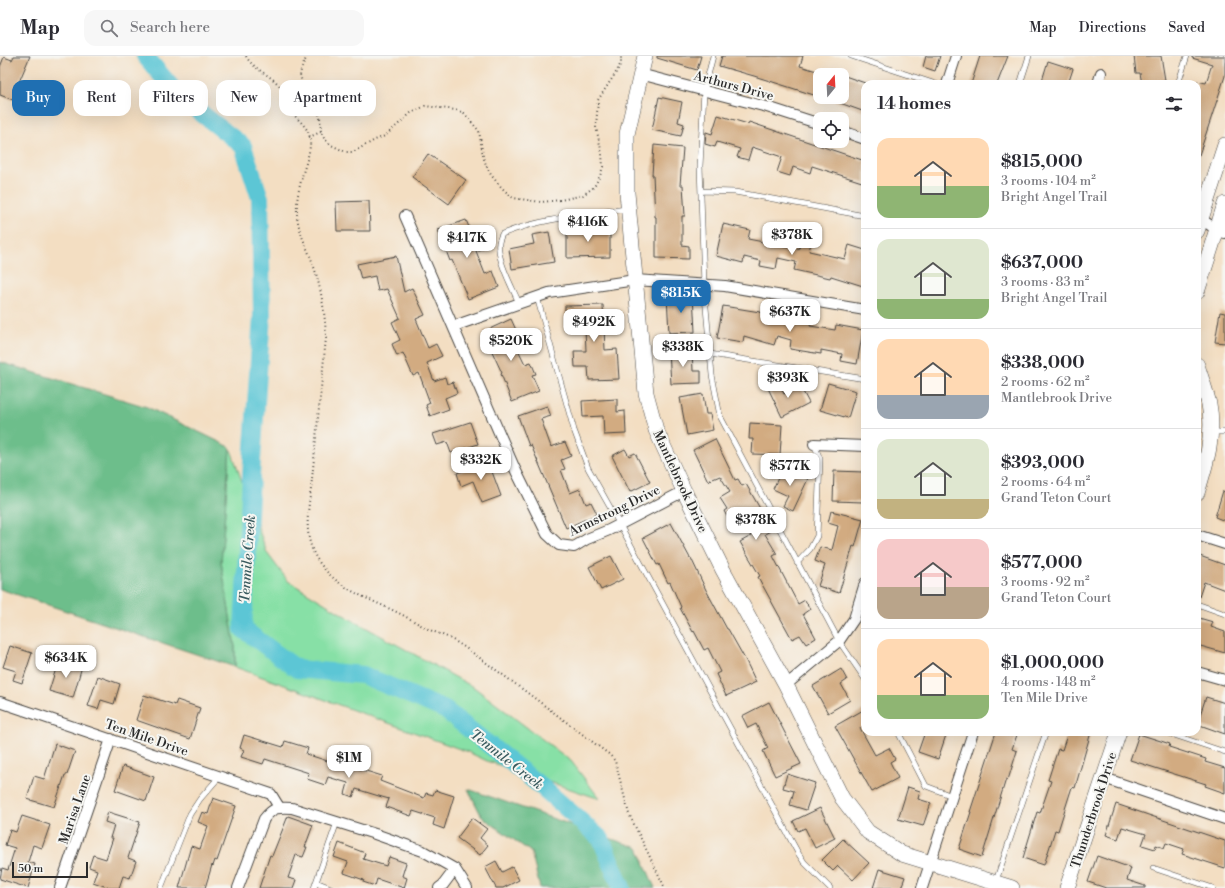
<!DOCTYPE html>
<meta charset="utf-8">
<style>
:root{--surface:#fff;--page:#f7f7f7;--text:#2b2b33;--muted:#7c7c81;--line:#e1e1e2;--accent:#1f6fb2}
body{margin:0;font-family:"Libre Bodoni",serif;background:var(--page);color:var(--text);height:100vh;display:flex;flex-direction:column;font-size:15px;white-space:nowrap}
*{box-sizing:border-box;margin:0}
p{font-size:13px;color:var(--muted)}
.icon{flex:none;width:22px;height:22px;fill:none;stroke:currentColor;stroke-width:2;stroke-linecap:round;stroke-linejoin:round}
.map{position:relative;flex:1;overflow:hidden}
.details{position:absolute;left:861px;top:24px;width:340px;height:656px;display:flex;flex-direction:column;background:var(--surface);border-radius:12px;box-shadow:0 4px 16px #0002}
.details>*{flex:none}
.top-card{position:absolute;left:12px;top:24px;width:380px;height:36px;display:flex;gap:8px}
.needle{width:26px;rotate:18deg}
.fabs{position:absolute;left:813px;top:12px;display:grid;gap:8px}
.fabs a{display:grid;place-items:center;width:36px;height:36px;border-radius:8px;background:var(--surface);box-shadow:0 4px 16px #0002;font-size:20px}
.scale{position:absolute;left:12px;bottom:10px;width:76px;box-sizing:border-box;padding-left:4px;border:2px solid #2b2b2b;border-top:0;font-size:11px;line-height:14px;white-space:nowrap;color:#2b2b2b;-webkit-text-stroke:3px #f6f6f2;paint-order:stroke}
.price{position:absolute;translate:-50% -34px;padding:0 9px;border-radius:8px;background:#fff;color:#222;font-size:13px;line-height:26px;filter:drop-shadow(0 1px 2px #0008)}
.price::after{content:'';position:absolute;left:50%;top:24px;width:12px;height:9px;margin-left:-6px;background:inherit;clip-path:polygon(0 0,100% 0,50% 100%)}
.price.on{background:var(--accent);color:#fff}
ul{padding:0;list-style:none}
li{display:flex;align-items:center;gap:12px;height:100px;padding:0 16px}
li+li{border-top:1px solid var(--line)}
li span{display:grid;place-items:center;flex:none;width:112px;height:80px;border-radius:12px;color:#555}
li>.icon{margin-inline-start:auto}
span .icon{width:48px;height:48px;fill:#fffc;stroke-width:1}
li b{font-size:17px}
h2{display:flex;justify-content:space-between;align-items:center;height:48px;padding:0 16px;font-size:17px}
.pill{padding:0 14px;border-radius:12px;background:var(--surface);box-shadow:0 4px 16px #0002;font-size:14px;line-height:36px}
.pill.on{background:var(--accent);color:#fff}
header{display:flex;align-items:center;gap:24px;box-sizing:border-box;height:56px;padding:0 20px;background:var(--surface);border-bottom:1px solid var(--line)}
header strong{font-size:19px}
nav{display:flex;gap:22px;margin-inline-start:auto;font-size:14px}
.search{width:280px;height:36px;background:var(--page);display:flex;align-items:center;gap:10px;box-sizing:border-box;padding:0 14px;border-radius:12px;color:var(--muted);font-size:15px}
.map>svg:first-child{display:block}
</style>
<header>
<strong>Map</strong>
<div class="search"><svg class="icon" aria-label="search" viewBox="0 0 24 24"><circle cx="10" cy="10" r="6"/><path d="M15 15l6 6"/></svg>Search here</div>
<nav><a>Map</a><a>Directions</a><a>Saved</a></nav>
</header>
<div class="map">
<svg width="1225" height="832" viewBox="0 0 1225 832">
<rect width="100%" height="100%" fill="#f6f6f2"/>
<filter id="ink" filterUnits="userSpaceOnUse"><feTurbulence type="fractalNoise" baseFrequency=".025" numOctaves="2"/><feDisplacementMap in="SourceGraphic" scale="8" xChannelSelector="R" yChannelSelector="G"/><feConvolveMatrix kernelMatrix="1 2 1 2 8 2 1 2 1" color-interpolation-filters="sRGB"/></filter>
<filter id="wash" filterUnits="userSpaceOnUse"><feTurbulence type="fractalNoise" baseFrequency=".012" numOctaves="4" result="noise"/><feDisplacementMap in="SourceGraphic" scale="16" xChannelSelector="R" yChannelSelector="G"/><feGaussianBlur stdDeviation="0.9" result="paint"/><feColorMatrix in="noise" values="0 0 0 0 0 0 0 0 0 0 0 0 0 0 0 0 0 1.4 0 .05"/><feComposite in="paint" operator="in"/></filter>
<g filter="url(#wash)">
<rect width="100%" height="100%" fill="#f3dec2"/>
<path fill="#87e0a6" stroke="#598668" d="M230 391 267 497 288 525 347 561 475 632 571 705 600 743 487 705 468 696 235 611V591L221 506Z"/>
<path fill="#6dbe8b" stroke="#4c745b" d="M0 306 147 351 230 391 221 506 235 591V611L0 533Z
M468 733 638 792 655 832H540L531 796 482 761Z"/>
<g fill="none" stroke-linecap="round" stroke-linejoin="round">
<path stroke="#5bc6d5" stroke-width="18" d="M145 0 178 39 243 90 260 142 262 259 251 420 243 573 297 613 363 619 445 654 542 731 601 783 622 832"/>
</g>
<g id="blocks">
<path fill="#d2ab81" d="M14 0H30L19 26 35 33 31 43 16 37 13 44 0 39V11L4 1 12 4Z
M657 0H701L697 14 657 2Z
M722 0H803L800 10 820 16V41L754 20 719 10Z
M926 0H940L935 15 923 11Z
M980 0H1008L997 28H971Z
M1134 0H1161L1165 24 1142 28 1140 17H1136Z
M1192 0H1225V20L1199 99H1197V25L1206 27 1212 8 1192 2Z
M1048 5 1073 13 1068 28H1041Z
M842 19 865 27V56L826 42V41H842Z
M659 41 682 46 678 66 684 68 681 80 652 74Z
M718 59 748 68 749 66 865 105V127L812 110 810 117 793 111 790 120 777 116 782 101 752 91 748 104 737 101 740 93 717 86 715 91 705 88 706 76 712 78Z
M654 89 683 92 680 129H683L685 160H682V189L689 190V203L656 202V161H655L653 119H652Z
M428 98 466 124 449 148 412 121Z
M369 145 370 175H337L336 146Z
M466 164 473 181 478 179 483 192 476 195 485 218 493 215 499 231 468 243 452 204 450 205 438 174Z
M723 168 750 174 748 183 799 193 801 184 811 187 809 195 845 203 849 189 865 194V224L863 230 831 220 830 222 794 214 796 206 778 202 776 213 760 210 761 205 744 201 743 207 716 200Z
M610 172V201L567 202V173Z
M549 176 554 206 512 213 509 193 534 188 532 179Z
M396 200 404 236 412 232 425 259 416 263 428 292 436 288 442 300 427 307 434 325 445 321 447 328 453 326 457 337 445 342 449 353 430 360 426 349 430 347 419 317 413 320 403 297 397 300 392 288 400 284 392 266 400 262 387 233 378 235 375 220 361 223 357 208Z
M693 239 695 276 669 277 667 240Z
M603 249 605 294 617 293 619 323 589 324 588 311H575L574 295H586L585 271H580L579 264H565V250Z
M723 250 760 256 794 267 795 262 811 265 810 270 835 274 836 269 863 274 857 308 841 305 842 298 821 294V298L790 293 791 284 777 280 774 289 744 280 743 286 717 282Z
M1220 256 1225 257V287L1215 286Z
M511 263 516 274 510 277 525 308 531 306 536 318 532 319 539 335 512 346 501 318 502 317 483 276Z
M692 294 693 315H701V327L671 328 669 295Z
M778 325 784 338 800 330 809 347 782 361 767 330Z
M828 327 856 335 848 362 820 354Z
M703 338 706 358H710L713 374 687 379 680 342Z
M617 343V356L625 355 626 378 604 379 603 360 583 361 582 345Z
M547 350 551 360 541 363 551 391 565 386 571 400 561 404 565 413 561 414 570 437 580 433 586 448 591 446 597 458 566 472 531 389 529 390 518 360Z
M470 366 478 388 451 397 447 386 437 389 433 378Z
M750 367 782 369 780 399 752 398 753 383H749Z
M715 383 735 424 738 423 742 430 746 428 762 456 759 457 770 475 765 478 777 498 773 500 798 548 805 544 810 553 803 558 816 582 806 588 800 579 792 583 758 521 760 520 740 486 751 480 743 466 733 472 724 455 727 453 720 442 730 436 720 420 708 425 693 394Z
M625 393 629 400 635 397 650 426 630 436 612 400Z
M488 405 501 440 482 447 473 425 461 430 457 417Z
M783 411 808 423 793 455 783 450 788 440 773 433Z
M834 415 864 416 863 446 833 445Z
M1223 435 1225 436V465L1215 461Z
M831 455 863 463 855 491 853 490 839 537 818 530 825 509 815 505 820 491 832 494 838 470 828 467Z
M671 467 690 502H691L706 534 727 573H728L746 605 756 626 726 640 716 618 720 616 708 592 704 594 694 575 693 576 680 552 681 551 670 526 668 527 659 508 657 509 643 482Z
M1197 499 1225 509V534L1204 526 1199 541H1197Z
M611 500 623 523 601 534 589 511Z
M1199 562 1213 566 1211 571 1225 576V597L1197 589V569Z
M10 590 32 597 22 627 13 624 16 615 3 611Z
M59 603 82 610 73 642 49 635Z
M841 613 847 624 841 628 850 644 828 657 813 630Z
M98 620 120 628 114 648 101 644 98 653 88 650Z
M144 639 175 649 177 644 200 652 190 683 136 664Z
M1206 641 1225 647V678L1197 668Z
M769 646 801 708 775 720 763 695 768 692 756 668 748 672 742 660Z
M865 653V669L860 672 875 699 889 692 895 703 890 706 898 722 872 736 835 670Z
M925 676H947L938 703 918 696Z
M996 676H1018L1012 693 1017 695 1008 724 1006 723 982 801 959 793 971 756H970Z
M1068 676H1091L1075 732 1072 731 1058 775 1055 774 1044 809 1023 802 1037 756 1040 757 1051 725 1048 724 1058 693 1062 694Z
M1139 678 1170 688 1169 691 1206 703 1205 706 1225 712V737L1205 730 1206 728 1130 704Z
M244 679 283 691 285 685 308 692 306 698 352 713 353 711 382 720 380 725 424 742 426 737 433 739 435 734 454 740 444 773 433 769 435 762 413 755 411 760 386 751 389 743 382 741 356 733 353 741 345 738 348 727 328 721 325 729 307 723 309 717 265 703 263 708 241 701 244 694 240 692Z
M55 688 75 695 67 719H65L54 751 27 743 34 720 44 723Z
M123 710 154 721 146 745 115 734Z
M787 718 815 727 806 754 790 749 794 735 783 732Z
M908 731 920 735 918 743 931 747 923 770 898 763Z
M213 742 236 750 217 805 215 804 213 810 212 809 205 832H179L191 790 200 793 208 770 198 766 202 756 208 758Z
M1116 748 1225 785V812L1182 798 1184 793 1166 787 1164 792 1156 789 1155 793 1142 789 1146 778 1122 771 1118 783 1106 779Z
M820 752 835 782 815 792 805 772 798 775 793 765Z
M108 756 140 766 128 802 136 805 130 822 123 820 119 832H110L93 826 97 814 89 811 93 799 106 803 113 782H110L114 769 105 766Z
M22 760 50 769 42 792 33 789 28 806 35 808 28 832 0 823 2 812 8 814 15 792 5 789 10 774 16 776Z
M288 760 313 769 305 791H307L303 801 296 799 288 822 296 824 293 832H259L270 799 272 800Z
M472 762 487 773 480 782 488 789 480 799 457 782Z
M843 783 869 807 853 824 838 810 833 815 822 804Z
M339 787 365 797 363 803 386 810 389 801 406 807 402 820 407 822 404 832 377 823 375 830 363 826 364 824 344 817 348 806 334 801Z
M1097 800 1131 812 1127 824 1145 830V832H1106L1088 826Z
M496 805 502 816 512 811 519 824 503 832H496L485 811Z
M879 813 905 821 901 832H873Z"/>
</g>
</g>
<g filter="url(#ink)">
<use href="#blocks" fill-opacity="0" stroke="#494642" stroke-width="1"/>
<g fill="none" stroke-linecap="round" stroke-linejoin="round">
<defs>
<path id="lane" d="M713 0 704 35 700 110 704 229 712 319 720 360 839 585 865 623
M851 0 936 28
M1020 28 1029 0
M1178 28 1187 0
M701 135 735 136 865 160
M537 241 574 374 588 412 620 469 798 797 804 806 830 832
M519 247C513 233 496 202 499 187 499 184 501 181 502 178 542 162 585 159 627 153
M710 298 865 323
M1212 376H1225
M797 507 810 493 817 480 820 403 814 388
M1197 548 1225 558
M898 676 926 730 952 740
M1165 676 1225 696
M1153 812 1213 832
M996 825 1046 676
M316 826 331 832
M161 832 190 758 200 743 220 720
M314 832 337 766"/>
<path id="street" d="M640 18 767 51 820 68
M947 28 956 0
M1098 28 1101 17
M842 75 865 83
M405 160 514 411 547 478 559 489 574 491 587 483 609 474 684 435
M1201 163 1217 174 1225 177
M454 270 549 237 635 224 725 230 865 254
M814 388 865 390
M1197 479 1225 488
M1197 616 1225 624
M786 629 839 585 854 563 865 527
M0 646 271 738 279 751
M1104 722 1225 763
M60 832 111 683
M238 832 264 763C273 751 278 751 292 752L375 778 423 795 455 813 467 832
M439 832 443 829 455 813
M922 832 973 676"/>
<path id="secondary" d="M645 0 627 78V137L646 337 656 374 684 435 723 514 786 629 842 742 868 776 902 798 1012 832
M1197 175 1225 89
M1197 236 1225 148
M1197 309C1201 322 1206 335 1209 348 1215 379 1206 408 1197 437
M1067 832 1119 676"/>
</defs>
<use href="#lane" stroke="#494642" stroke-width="6"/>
<use href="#street" stroke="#494642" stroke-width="12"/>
<use href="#secondary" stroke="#494642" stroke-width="16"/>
<path stroke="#494642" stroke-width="2" stroke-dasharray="1 3" stroke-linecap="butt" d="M246 0C253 13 267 17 277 27 284 34 284 41 287 49 292 60 305 67 309 78 313 90 306 106 303 117 300 129 296 143 297 156 297 173 306 189 312 205 321 231 325 255 326 282L311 433C307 460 303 487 322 510 339 532 364 541 388 552 402 558 415 566 428 573 436 577 444 579 451 583 469 593 486 607 503 619 539 645 574 672 610 699L615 705 629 758 665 832
M307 0 301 14 300 20 305 33 320 60 321 76 324 82 331 89 346 96H353L375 84 385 80 411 57 425 50 456 54 464 57 479 75 483 100 486 109 491 119 502 132 513 142 541 146 561 144 583 139 594 131 600 120 603 111 602 98 596 71 598 44 617 15 621 7V0
M309 81 321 76"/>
<use href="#lane" stroke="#fff" stroke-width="5"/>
<use href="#street" stroke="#fff" stroke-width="10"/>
<use href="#secondary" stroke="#fff" stroke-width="15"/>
</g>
</g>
<g text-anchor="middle" stroke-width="4" stroke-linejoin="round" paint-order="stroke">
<g font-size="13" fill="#2b2b2b" stroke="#f6f6f2">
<text transform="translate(734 29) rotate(15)" y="5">Arthurs Drive</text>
<text transform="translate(681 425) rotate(65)" y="5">Mantlebrook Drive</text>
<text transform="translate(614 454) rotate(-26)" y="5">Armstrong Drive</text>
<text transform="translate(147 681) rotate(19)" y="5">Ten Mile Drive</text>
<text transform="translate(74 753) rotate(-71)" y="5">Marisa Lane</text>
<text transform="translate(1093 754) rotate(-72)" y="5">Thunderbrook Drive</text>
</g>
<g font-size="14" font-style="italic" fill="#395a5e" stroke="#f6f6f2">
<text transform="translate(247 503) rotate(-86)" y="5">Tenmile Creek</text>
<text transform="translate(507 703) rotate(38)" y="5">Tenmile Creek</text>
</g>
</g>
</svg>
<div class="fabs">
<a><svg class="needle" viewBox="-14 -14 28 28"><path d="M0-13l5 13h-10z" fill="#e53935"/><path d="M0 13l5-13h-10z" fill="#7c7c81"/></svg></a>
<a><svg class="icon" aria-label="locate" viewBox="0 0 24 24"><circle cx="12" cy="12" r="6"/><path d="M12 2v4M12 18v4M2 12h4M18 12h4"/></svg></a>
</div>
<div class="scale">50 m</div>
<b class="price" style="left:588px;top:187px">$416K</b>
<b class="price" style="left:792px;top:200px">$378K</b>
<b class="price" style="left:467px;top:203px">$417K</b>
<b class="price on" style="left:681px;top:258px">$815K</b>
<b class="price" style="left:790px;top:277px">$637K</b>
<b class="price" style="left:594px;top:287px">$492K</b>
<b class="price" style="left:511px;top:306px">$520K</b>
<b class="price" style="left:683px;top:312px">$338K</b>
<b class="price" style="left:788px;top:343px">$393K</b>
<b class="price" style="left:481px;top:425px">$332K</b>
<b class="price" style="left:790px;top:431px">$577K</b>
<b class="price" style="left:756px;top:485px">$378K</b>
<b class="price" style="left:66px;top:623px">$634K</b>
<b class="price" style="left:349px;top:723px">$1M</b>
<div class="top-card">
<a class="pill on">Buy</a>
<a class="pill">Rent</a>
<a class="pill">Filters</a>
<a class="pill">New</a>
<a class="pill">Apartment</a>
</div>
<section class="details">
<h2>14 homes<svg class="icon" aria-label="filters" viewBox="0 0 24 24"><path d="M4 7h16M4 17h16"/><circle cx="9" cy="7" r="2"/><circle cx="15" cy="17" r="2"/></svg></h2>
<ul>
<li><span style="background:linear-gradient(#ffd9b3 60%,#8fb573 0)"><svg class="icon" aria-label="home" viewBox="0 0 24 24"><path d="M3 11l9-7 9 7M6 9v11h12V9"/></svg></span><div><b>$815,000</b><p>3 rooms · 104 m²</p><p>Bright Angel Trail</p></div></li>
<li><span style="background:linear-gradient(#dfe7d0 75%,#8fb573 0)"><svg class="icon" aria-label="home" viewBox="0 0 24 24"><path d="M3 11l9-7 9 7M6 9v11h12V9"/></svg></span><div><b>$637,000</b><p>3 rooms · 83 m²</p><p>Bright Angel Trail</p></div></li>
<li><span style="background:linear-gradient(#ffd9b3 70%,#9aa5b1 0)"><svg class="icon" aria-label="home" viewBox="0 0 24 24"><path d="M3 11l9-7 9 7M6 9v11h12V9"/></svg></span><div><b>$338,000</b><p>2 rooms · 62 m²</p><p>Mantlebrook Drive</p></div></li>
<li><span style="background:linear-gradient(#dfe7d0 75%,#c2b280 0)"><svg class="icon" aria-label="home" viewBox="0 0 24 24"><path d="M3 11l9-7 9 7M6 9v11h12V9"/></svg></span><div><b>$393,000</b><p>2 rooms · 64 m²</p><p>Grand Teton Court</p></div></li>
<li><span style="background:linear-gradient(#f6c9c9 60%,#b9a48a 0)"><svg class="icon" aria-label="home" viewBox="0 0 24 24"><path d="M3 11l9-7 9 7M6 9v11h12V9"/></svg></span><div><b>$577,000</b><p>3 rooms · 92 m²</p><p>Grand Teton Court</p></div></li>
<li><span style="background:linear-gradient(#ffd9b3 70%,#8fb573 0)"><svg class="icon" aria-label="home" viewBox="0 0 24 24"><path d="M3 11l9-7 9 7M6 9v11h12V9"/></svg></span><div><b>$1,000,000</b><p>4 rooms · 148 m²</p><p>Ten Mile Drive</p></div></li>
</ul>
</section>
</div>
